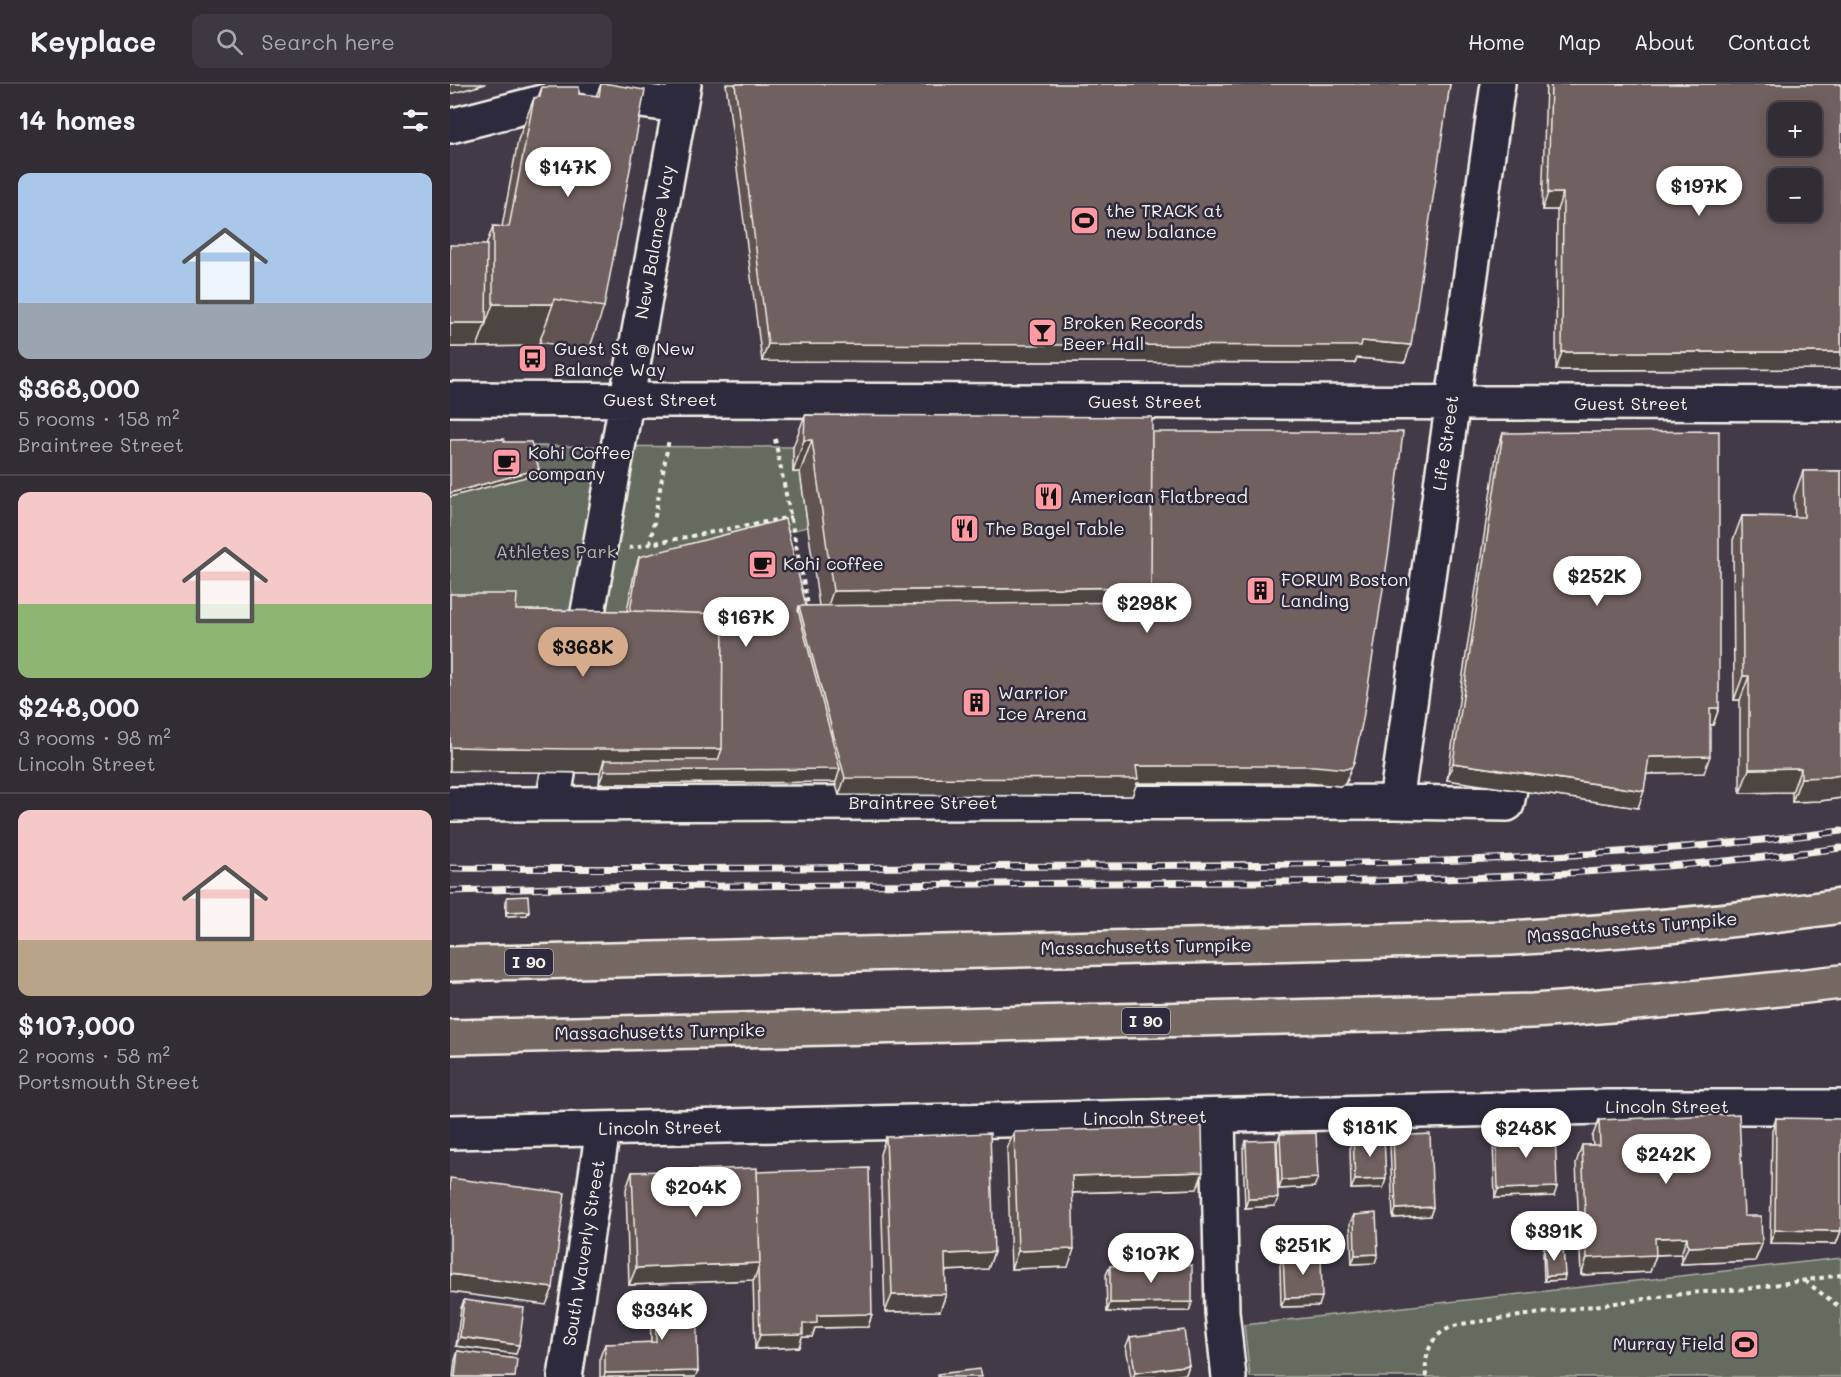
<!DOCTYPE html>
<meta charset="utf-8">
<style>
:root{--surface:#322c35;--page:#3d3841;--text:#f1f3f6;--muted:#a8a7ad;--line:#4d4850;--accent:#d6ab8b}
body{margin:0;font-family:Mali,sans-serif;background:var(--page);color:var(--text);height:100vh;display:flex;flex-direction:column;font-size:22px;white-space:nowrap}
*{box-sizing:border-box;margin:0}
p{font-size:20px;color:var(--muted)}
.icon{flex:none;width:33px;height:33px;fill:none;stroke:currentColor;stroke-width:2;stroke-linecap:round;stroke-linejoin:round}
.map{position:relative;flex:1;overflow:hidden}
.sheet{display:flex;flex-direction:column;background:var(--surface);width:450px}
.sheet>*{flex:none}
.fabs{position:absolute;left:1318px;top:18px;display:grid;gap:12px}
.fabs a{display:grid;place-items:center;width:54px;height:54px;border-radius:12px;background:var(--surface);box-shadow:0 3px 15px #0003,0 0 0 2px var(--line);font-size:30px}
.price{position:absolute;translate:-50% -51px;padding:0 14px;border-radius:21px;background:#fff;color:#222;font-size:20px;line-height:39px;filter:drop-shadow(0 2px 3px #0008)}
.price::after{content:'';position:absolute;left:50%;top:36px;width:18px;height:14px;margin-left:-9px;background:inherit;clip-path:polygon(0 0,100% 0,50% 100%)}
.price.on{background:var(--accent);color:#111}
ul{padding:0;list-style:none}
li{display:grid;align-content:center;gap:12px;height:318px;padding:0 18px}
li+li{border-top:2px solid var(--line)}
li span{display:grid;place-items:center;height:186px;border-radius:12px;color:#555}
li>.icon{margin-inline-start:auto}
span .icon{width:108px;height:108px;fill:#fffc;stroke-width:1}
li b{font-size:26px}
h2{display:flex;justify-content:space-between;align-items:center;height:72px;padding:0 18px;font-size:26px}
header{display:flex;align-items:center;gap:36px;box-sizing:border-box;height:84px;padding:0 30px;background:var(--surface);border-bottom:2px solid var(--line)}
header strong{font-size:28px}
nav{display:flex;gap:33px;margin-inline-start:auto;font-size:21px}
.search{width:420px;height:54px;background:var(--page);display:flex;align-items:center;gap:15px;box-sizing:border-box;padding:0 21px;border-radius:12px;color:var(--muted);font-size:22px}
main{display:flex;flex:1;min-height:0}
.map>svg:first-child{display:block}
</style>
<header>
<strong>Keyplace</strong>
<div class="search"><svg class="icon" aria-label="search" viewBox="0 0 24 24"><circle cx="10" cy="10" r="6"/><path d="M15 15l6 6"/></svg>Search here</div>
<nav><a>Home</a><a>Map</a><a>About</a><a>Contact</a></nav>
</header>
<main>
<section class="sheet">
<h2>14 homes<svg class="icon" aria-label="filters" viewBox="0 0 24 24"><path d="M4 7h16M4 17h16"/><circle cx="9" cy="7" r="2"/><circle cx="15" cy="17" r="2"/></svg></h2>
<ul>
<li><span style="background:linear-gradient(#a9c7e8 70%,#9aa5b1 0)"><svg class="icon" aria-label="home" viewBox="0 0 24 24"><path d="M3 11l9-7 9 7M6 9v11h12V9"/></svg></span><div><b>$368,000</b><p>5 rooms · 158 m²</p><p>Braintree Street</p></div></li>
<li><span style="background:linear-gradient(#f6c9c9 60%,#8fb573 0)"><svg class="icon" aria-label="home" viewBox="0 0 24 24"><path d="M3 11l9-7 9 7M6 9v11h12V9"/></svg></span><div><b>$248,000</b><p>3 rooms · 98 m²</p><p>Lincoln Street</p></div></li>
<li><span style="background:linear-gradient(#f6c9c9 70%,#b9a48a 0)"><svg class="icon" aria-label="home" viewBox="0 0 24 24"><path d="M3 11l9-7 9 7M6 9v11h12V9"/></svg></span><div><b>$107,000</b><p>2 rooms · 58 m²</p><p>Portsmouth Street</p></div></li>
</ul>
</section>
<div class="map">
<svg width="1391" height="1293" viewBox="0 0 1391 1293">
<rect width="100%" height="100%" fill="#423a47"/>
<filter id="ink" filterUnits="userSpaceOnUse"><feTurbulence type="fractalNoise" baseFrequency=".0167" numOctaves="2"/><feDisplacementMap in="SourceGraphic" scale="12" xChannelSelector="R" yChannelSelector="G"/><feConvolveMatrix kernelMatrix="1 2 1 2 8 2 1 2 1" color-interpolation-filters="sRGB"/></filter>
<g filter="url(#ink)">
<path fill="#656c5f" stroke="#acaea4" stroke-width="1.5" d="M80 362 343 363V387L350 388 358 443 330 449 173 551 0 534V413Z
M1391 1174V1293H800L794 1241Z"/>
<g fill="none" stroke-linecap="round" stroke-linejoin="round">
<defs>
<path id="minor" d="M0 42 127 9 230 22
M0 315 1391 320
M134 550 234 0
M946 718 1048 0
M103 719 108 690
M0 720 946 718 1057 720 1060 705
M768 1032 772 1228 779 1293
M0 1048 1157 1023H1391
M115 1293 153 1045"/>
<path id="highway" d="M0 880 1060 854C1171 847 1281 838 1391 822
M0 953 1083 927C1186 920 1289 910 1391 898"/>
</defs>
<use href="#minor" stroke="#f4f1e8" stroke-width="38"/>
<use href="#highway" stroke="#f4f1e8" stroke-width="38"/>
<path stroke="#f4f1e8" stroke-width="4" stroke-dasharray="4.5 4.5" stroke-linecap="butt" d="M325 355 359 526
M200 460 219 355
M179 464 341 433
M1355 1197 1391 1224
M976 1293C974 1265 983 1247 1011 1240L1239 1209 1296 1205 1391 1191"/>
<use href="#minor" stroke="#2f2a3d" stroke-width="33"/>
<use href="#highway" stroke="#766964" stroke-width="33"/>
<defs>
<path id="rail" d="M0 784C210 786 420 783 630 782 884 781 1138 779 1391 747
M0 807 147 803 927 797C1083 793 1237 784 1391 764"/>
</defs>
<use href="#rail" stroke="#f4f1e8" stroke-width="7"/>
<use href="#rail" stroke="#2f2a3d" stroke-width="4.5" stroke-dasharray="14" stroke-linecap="butt"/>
</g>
<path fill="#605351" stroke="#f4f1e8" stroke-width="1.5" d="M151 0 154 223 139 266 89 258 88 262 0 263 43 142 52 143 68 56 84 14 88 13 92 3 146 12Z
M276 0H1000L955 278 907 274 905 279 312 277Z
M1096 0H1391V285L1106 286 1107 126H1092Z
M355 331 702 348 898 696 895 700 890 702 858 699H687L682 712 389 711 385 698 149 700 150 689 0 687V510L66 526 177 527 185 486 189 473 356 522H369L350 388H343V363Z
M1053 349 1269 624 1263 641H1260L1254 689 1197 690 1188 724 997 696 1047 366Z
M1353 387H1391V714L1370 717 1342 718V708L1290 709V616H1284L1283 456 1292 432 1345 433 1344 412Z
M57 813 79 827 77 831 56 832 55 817Z
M1326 1034 1391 1147 1386 1160 1320 1159 1322 1047Z
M1149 1036 1294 1132 1312 1160 1305 1177 1231 1180V1170L1206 1171 1200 1188 1131 1191 1126 1079 1132 1061H1143L1142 1053Z
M1046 1047 1104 1112 1045 1114 1043 1056Z
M564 1048 747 1105 622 1109 618 1183 561 1185 557 1065Z
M830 1050 864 1103 829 1105 827 1059Z
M943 1052 983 1123 980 1132 943 1134 940 1061Z
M436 1053 544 1168 538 1185 495 1187 496 1210 490 1227 435 1228 430 1070Z
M903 1053 933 1104 901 1105 900 1062Z
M796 1057 825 1122 795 1124 793 1066Z
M182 1088H307L422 1230 418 1243 365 1244 362 1253H352L349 1263 305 1265 303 1196 179 1201 176 1105Z
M904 1131 925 1179 902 1180 900 1139Z
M1094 1164 1114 1196 1094 1197 1093 1169Z
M833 1172 869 1222 831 1223 830 1181Z
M660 1182 742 1218 739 1227 657 1228 656 1191Z
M205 1211 245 1293H150V1273L155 1260 201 1259 200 1224Z
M14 1216 69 1261 66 1270 6 1262 11 1224Z
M680 1253 739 1281 736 1290 718 1293H681L676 1262Z
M8 1267 65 1293H3L5 1276Z"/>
<path fill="#4e4442" stroke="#f4f1e8" stroke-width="1.5" d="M0 0H36L0 10Z
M1098 109H1113L1107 126H1092Z
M43 220H103L88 262 27 263Z
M0 239H36L27 263H0Z
M912 257 961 261 955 278 907 274 905 279 312 277 318 260Z
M1112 268H1391V285L1106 286Z
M354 356H362L350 388H343Z
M89 385 87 390 0 413V409Z
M701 503 690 535 372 539 383 507Z
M1293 592H1299L1290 616H1284Z
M1260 624H1269L1263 641H1253Z
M0 663 272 665 390 685 386 698 149 700 154 687V676L150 689 0 687Z
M1260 672 1254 689 1193 690 1199 673Z
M904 678 895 700 890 702 858 699H687L682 712 389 711 395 694 686 682Z
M1003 679 1194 707 1188 724 997 696Z
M1351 684 1342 708 1290 709 1299 685Z
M1391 691V714L1370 717 1342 718 1351 694Z
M79 827 77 831 56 832 57 828Z
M753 1088 747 1105 615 1109 622 1092Z
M868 1094 864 1103 829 1105 832 1096Z
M936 1095 933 1104 901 1105 905 1096Z
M1107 1103 1104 1112 1045 1114 1048 1105Z
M828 1114 825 1122 795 1124 798 1115Z
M983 1123 980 1132 943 1134 946 1125Z
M1325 1146 1391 1147 1386 1160 1320 1159Z
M1237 1153 1231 1170 1203 1171H1206L1200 1188 1131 1191 1137 1174 1205 1154Z
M1312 1160 1305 1177 1231 1180 1238 1163Z
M624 1165 618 1183 561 1185 568 1167Z
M544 1168 538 1185 489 1187 495 1170Z
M928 1170 925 1179 902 1180 905 1171Z
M310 1179 304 1196 179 1201 186 1184Z
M0 1190 103 1204 96 1221 0 1208Z
M1115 1191 1114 1196 1094 1197 1096 1192Z
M496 1210 490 1227 435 1228 442 1211Z
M872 1213 869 1222 831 1223 835 1214Z
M742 1218 739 1227 657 1228 660 1219Z
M422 1230 418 1243 365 1244 362 1253H352L349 1263 305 1265 310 1251 353 1240 367 1231Z
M10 1253 69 1261 66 1270 6 1262Z
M739 1281 736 1290 718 1293H683L685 1289Z
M248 1287 245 1293H154L155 1289Z"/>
<path fill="#70615e" stroke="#f4f1e8" stroke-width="1.5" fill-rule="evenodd" d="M151 0H159L195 6 154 223 104 215 103 220H43V142L59 143 84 14 90 13 92 3H129V10L149 12Z
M285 0H1000L961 261 912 257 911 262 318 260Z
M1101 0H1391V268H1112L1113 109H1098ZM1329 28H1362V62H1329ZM1329 94H1362V128H1329Z
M0 161H37L36 239H0Z
M355 331 702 333 701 503 383 507 362 356H354Z
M1269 347V624H1260V672L1199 673 1194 707 1003 679 1053 349Z
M702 348H953L940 459 913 635 904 678 902 683 896 685 865 682H686L688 695 395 694 349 522 696 518 701 503Z
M54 355V358H81L89 385 0 409V356Z
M1353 387H1391V691L1379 693 1351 694V684L1299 685V592H1293L1292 432 1354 433Z
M335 435 356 522H349L348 526 390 685 154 687V676H268L272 665 273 530 180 527 189 473Z
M0 510H67L66 526 182 527 273 530 272 665H117L0 663Z
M78 812 79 827 57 828V813Z
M1289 1030 1294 1132H1311L1312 1160 1238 1163 1237 1153 1205 1154 1206 1171 1137 1174 1132 1061H1150L1149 1036Z
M1326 1034 1391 1035V1147L1325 1146Z
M752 1042 753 1088 622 1092 624 1165 568 1167 564 1048Z
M1105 1045 1107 1103 1048 1105 1046 1047Z
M540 1049 544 1168 495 1170 496 1210 442 1211 436 1053Z
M866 1049 868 1094 832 1096 830 1050Z
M980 1050 983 1123 946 1125 943 1052Z
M934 1052 936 1095 905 1096 903 1053Z
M826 1056 828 1114 798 1115 796 1057Z
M307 1084 310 1179 186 1184 182 1088Z
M419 1084 422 1230 367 1231V1239L353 1240V1250L310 1251 308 1184 310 1179 307 1088Z
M0 1094 115 1109 103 1204 0 1190Z
M926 1129 928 1170 905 1171 904 1131Z
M1113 1163 1115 1191 1096 1192 1094 1164Z
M871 1170 872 1213 835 1214 833 1172Z
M742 1181V1218L660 1219V1182Z
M246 1210 248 1287 155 1289V1260L206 1258 205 1211Z
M14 1216 74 1224 69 1261 10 1253Z
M734 1246 739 1281 685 1289 680 1253Z
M8 1267 67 1275 65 1293H5Z
M530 1285 532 1293H488V1290Z"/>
</g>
<defs>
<symbol id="stadium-square" viewBox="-11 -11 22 22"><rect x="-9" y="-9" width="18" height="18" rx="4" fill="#ff9aa2" stroke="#2f2a3d"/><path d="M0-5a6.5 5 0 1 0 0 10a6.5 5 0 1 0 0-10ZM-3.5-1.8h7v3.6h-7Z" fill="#111"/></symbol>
<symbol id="bar-square" viewBox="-11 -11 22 22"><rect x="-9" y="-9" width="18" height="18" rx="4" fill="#ff9aa2" stroke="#2f2a3d"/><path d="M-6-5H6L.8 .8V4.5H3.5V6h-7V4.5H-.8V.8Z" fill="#111"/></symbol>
<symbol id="bus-square" viewBox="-11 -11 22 22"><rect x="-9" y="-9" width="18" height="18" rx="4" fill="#ff9aa2" stroke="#2f2a3d"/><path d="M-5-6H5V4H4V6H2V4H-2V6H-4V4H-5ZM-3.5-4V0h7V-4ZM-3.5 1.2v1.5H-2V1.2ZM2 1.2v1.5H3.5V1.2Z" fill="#111"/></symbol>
<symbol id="cafe-square" viewBox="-11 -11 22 22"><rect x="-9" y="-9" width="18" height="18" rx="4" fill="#ff9aa2" stroke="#2f2a3d"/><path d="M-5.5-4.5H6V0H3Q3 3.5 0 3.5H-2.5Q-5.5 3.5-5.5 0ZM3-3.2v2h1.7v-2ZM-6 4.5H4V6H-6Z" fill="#111"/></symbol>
<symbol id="restaurant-square" viewBox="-11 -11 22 22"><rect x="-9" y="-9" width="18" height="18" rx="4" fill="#ff9aa2" stroke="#2f2a3d"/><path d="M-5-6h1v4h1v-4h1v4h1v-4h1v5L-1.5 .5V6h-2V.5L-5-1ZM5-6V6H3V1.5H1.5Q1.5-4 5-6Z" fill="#111"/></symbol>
<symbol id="building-square" viewBox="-11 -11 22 22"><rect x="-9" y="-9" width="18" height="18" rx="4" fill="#ff9aa2" stroke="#2f2a3d"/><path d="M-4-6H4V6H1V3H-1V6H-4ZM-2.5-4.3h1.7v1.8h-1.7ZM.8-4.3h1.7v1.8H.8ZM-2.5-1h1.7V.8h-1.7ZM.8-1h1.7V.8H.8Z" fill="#111"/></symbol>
</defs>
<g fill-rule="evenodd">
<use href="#stadium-square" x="618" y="120" width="33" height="33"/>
<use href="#bar-square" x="576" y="232" width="33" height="33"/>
<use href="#bus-square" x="66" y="258" width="33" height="33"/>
<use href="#cafe-square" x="40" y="362" width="33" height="33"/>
<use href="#restaurant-square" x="582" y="396" width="33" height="33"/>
<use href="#restaurant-square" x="498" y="428" width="33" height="33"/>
<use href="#cafe-square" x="296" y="464" width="33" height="33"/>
<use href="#building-square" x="794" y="490" width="33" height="33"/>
<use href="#building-square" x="510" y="602" width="33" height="33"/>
<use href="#stadium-square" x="1278" y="1244" width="33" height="33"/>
</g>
<g text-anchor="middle" stroke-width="5" stroke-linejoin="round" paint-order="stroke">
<g fill="#2f2a3d" stroke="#b9b5b5" stroke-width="1.5">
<rect x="55" y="865" width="48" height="26" rx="4.5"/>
<rect x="672" y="924" width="48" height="26" rx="4.5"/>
</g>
<g font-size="16" font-weight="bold" fill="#f4f1e8">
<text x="79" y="884">I 90</text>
<text x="696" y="943">I 90</text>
</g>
<g font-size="18" fill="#f4f1e8" stroke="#2f2a3d" text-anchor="start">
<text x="656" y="133">the TRACK at<tspan x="656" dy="21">new balance</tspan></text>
<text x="613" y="245">Broken Records<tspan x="613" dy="21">Beer Hall</tspan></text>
<text x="104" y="271">Guest St @ New<tspan x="104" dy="21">Balance Way</tspan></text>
<text x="78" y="375">Kohi Coffee<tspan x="78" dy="21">company</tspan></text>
<text x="620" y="419">American Flatbread</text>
<text x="535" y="451">The Bagel Table</text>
<text x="333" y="486">Kohi coffee</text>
<text x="831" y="502">FORUM Boston<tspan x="831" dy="21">Landing</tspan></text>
<text x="548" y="615">Warrior<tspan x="548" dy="21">Ice Arena</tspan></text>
<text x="1274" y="1266" text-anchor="end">Murray Field</text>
</g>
<g font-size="18" fill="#f4f1e8" stroke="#2f2a3d">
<text transform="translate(205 158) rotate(-80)" y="6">New Balance Way</text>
<text x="210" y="322">Guest Street</text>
<text x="695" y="324">Guest Street</text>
<text x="1181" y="326">Guest Street</text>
<text transform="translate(996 359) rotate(-82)" y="6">Life Street</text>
<text x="473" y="725">Braintree Street</text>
<text transform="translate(1182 844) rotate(-5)" y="6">Massachusetts Turnpike</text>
<text transform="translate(696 863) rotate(-1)" y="6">Massachusetts Turnpike</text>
<text transform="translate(210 948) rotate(-1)" y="6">Massachusetts Turnpike</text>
<text x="1217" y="1029">Lincoln Street</text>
<text transform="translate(695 1034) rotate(-1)" y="6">Lincoln Street</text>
<text transform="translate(210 1044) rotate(-1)" y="6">Lincoln Street</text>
<text transform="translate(134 1169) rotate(-81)" y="6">South Waverly Street</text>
</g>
<g font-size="18" fill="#b4b5aa" stroke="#2f2a3d">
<text x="106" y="474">Athletes Park</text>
</g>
</g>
</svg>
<div class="fabs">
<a>+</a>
<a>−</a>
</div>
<b class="price" style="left:118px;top:114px">$147K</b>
<b class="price" style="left:1249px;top:133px">$197K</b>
<b class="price" style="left:1147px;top:523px">$252K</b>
<b class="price" style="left:697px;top:550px">$298K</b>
<b class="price" style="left:296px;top:564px">$167K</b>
<b class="price on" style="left:133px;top:594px">$368K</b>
<b class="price" style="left:920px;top:1074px">$181K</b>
<b class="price" style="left:1076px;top:1075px">$248K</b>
<b class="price" style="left:1216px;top:1101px">$242K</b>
<b class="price" style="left:246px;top:1134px">$204K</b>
<b class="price" style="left:1104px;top:1178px">$391K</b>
<b class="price" style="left:853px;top:1192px">$251K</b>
<b class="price" style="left:701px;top:1200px">$107K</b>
<b class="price" style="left:212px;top:1257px">$334K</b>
</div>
</main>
